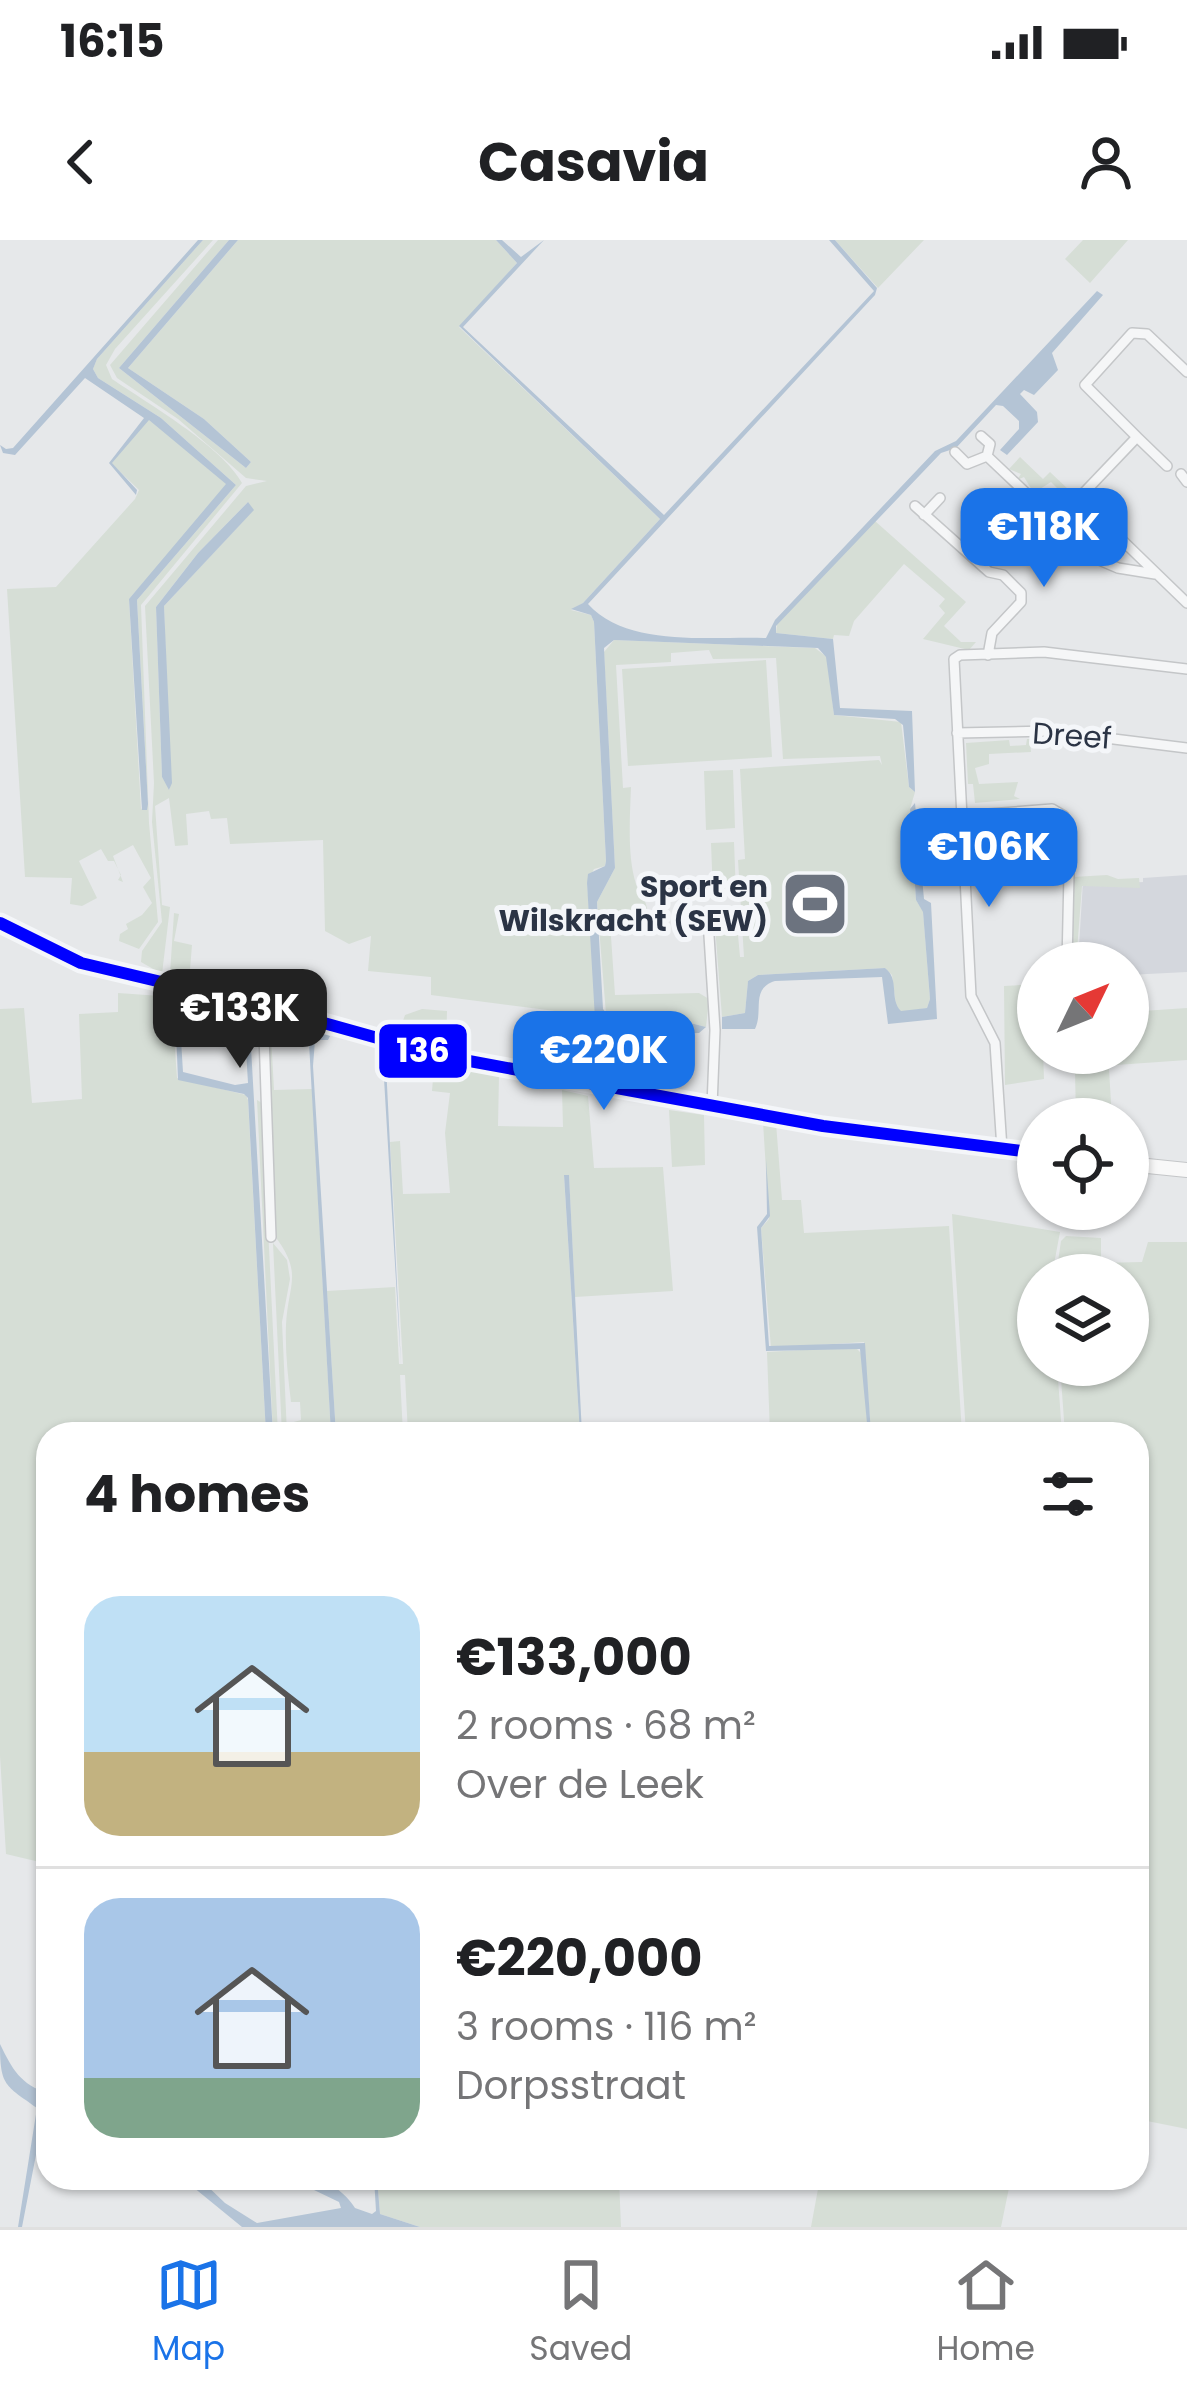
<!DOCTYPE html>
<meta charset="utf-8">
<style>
:root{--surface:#fff;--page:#f2f2f2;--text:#202124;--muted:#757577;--line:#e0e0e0;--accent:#1a73e8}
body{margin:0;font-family:Poppins,sans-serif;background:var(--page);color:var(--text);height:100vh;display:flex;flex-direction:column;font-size:45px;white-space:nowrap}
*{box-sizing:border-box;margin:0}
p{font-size:39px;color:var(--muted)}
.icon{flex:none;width:66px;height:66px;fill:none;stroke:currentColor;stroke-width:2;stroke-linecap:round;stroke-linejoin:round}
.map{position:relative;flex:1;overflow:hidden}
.drawer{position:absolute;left:36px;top:1182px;width:1113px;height:768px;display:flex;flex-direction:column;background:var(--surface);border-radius:36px;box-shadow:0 3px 9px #0004}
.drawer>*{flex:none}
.needle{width:78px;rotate:47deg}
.controls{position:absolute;left:1017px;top:702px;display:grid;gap:24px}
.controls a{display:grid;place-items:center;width:132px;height:132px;border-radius:50%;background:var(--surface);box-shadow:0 3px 9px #0004;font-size:60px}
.price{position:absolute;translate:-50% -102px;padding:0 27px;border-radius:24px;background:var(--accent);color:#fff;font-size:39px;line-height:78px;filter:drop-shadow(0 3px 6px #0008)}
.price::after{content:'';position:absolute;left:50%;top:72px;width:36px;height:27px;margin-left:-18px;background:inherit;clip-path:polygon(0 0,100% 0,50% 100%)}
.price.selected{background:#222;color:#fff}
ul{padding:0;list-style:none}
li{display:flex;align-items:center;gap:36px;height:300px;padding:0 48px}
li+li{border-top:3px solid var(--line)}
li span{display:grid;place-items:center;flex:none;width:336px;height:240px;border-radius:36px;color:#555}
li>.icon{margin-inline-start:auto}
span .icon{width:144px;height:144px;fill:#fffc;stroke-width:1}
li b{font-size:51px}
h2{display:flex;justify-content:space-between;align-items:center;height:144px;padding:0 48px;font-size:51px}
.status{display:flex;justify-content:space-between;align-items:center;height:84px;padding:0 60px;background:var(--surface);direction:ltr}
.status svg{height:33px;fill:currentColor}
header{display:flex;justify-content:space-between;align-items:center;height:156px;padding:0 48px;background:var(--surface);font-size:54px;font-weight:700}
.menu{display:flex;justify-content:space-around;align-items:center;height:168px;border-top:3px solid var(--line);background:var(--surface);font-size:33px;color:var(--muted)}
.menu a{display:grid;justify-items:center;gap:6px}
.menu .selected{color:var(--accent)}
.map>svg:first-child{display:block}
</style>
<div class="status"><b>16:15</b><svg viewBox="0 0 49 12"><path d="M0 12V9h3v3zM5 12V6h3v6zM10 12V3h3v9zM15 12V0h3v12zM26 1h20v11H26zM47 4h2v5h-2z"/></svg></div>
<header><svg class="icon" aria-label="back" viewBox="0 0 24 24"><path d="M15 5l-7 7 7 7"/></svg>Casavia<svg class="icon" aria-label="person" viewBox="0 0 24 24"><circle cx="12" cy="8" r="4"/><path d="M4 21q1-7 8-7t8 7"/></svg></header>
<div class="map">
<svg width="1187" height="1987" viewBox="0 0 1187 1987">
<rect width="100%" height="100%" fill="#e6e8ea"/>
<path fill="#d4d7dd" d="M1187 635V732L1128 735V723H1078L1083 641 1128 643 1143 642V638Z"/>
<path fill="#d6ded6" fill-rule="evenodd" d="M203 0H213L115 109 106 125 112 139C147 163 222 206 242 243L141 365 149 583 158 682 139 709 119 701 120 694 128 689 126 684 142 675 152 663 143 647 151 638 133 605 113 616 123 642 118 640 121 635 114 621H108L101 609 79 621 97 658 82 666 70 664 72 638 25 637 7 349 56 347 135 259 139 250 110 222 147 178 182 202 230 244 129 359 141 569 148 564 137 360 236 245 161 178 98 138 93 129 97 119Z
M218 0H229L119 128 246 228 251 222 204 179 128 128 238 0H496L517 23 459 87 660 279 583 363 571 370 591 375 594 382 606 621 605 626 594 629 587 643 598 784 578 786 574 834 560 831 567 787 563 772 431 755V737L368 731 371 696 349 704 325 691 323 600 230 604 227 578 211 579 209 571 186 574 188 605 175 606 169 558 155 566 162 665 170 667 162 734 141 722 142 711 162 682 152 582 154 543 145 366 246 246 267 241 246 238 178 179 117 138 110 125ZM248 262 246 278 164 366 170 550 162 537 156 367 198 313Z
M835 0H924L878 48Z
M1083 0H1128L1090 43 1065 19Z
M1020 217 1043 239 1050 232 1069 250 1063 254 1051 242 1040 249 1049 254 1056 250 1063 256 1051 268 1036 254 1038 248 1032 250 1024 237 1017 240 1021 234 1009 229Z
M875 281 966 362 944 386 961 402H976L969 410 923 399 945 373 939 366 945 359 904 324 854 381 849 396 834 395 833 399 776 393 777 384Z
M614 400 815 408 827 417 834 475 901 482 909 547 915 552 910 569 916 660 923 671 930 759 927 768 901 772 896 766 892 735 885 728 758 735 748 741 745 773 722 777 715 686 737 684 740 717H744L738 620 745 619 740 529 879 520 882 525 880 516 783 519 776 418 713 419 709 410 671 413V422L616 425 623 548 631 547C630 577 627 616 636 644 642 661 647 656 648 679L610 682 615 755 699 753 709 759 706 787 663 776 618 779 606 774 597 662 615 628 604 412Z
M766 420 772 517 628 526 622 429Z
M1027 499H1030L1031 512 989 514V524L975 528 979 544 1018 542 1014 556 1020 559 975 563 973 544H968L966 503 1009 500 1010 506 1026 505Z
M733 530 735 588 706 590 704 531Z
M1031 579 1038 600 1063 602 1064 610 979 616 976 583Z
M734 602 736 654 713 655 711 603Z
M1107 635 1118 639 1139 638 1140 648 1082 646 1076 723 1075 715H1069L1073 637Z
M174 673 179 674 174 701 192 705 189 742 172 738 170 734Z
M1038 744V813H1043L1044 839 1005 845 1004 746Z
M118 753 175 757 172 768 177 838 246 855 248 860 266 1194H48V1624L6 1614 0 1516V769L24 768 32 863 82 859 79 774 118 772Z
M1187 768V820L1116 825 1115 813H1128V772Z
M422 769 447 771 446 808 397 798 405 775Z
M263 775 270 777 274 850 312 849 331 1194H291L290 1183 301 1180 300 1162H291C288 1137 285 1111 286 1085 288 1043 304 1034 274 995Z
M1070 813H1108L1112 879H1069L1076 877 1075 834 1070 832Z
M434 826 499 835 498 886 563 887 562 850 588 856 594 928 663 927 673 1051 575 1057 569 936H564L580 1194H408L405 1135H400L403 1194H336L327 1051 395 1047 399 1124H403L390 902 400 901 403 954 450 953 445 893 450 853 432 851Z
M257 860 262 863 278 1194H273Z
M669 870 704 875 705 925 672 927Z
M763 882 776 883 782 960H801L804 993 949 986 962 1194H871L864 1102 771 1108 761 988 769 979Z
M952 974 1060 992 1052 1035H1038V1125H1057L1062 1194H966Z
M1066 996 1101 998V1023L1142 1022 1148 1002H1187V1889L1137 1879V1194H1065L1060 1125H1128V1035H1056L1061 1001Z
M273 1003 287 1020 290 1039 282 1082 287 1194H282Z
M855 1107 863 1115 868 1194H770L767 1112Z
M377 1938H619L621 1987H420L380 1974Z
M820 1938H1011L1001 1987H811Z"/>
<path fill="#b4c4d5" d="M198 0H203L97 119 93 129 98 138 161 178 236 245 137 360 148 564 147 570H142L129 359 226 244 149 180 112 223 137 250 136 255 109 223 144 178 85 138 15 215 3 213 0 205 6 209 13 208Z
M229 0H238L128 128 204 179 251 222 246 228 119 128Z
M496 0H502L521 17 544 0 463 87 664 275 874 51 829 0H835L877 48 875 55 588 364C628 408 709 396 766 398L775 380 935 211 956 201 1097 51 1103 55 1052 113 1058 130 1034 155 1024 150 1020 154 1037 172 1038 182 1007 215 1000 210 1019 189V181L1003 166 996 165 956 208 941 213 776 386V393L833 399 840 468 912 471 915 552 909 547 903 485 895 479 834 475 826 417 818 408 614 400 604 408 615 628 597 662 603 769 609 777 663 776 706 787 699 793 672 794 665 800 648 792 598 784 595 779 587 643 588 634 605 626 606 621 594 382 591 375 571 369 583 363 660 279 459 86 517 23Z
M248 262 254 270 164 366 172 543 169 550 162 537 156 367 198 313Z
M915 563 924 659 931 663 937 779 888 784 882 737 775 741C750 749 764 770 755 789H722V777L745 773 748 741 758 735 885 728C900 739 889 759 901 771L927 768 930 759 923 672 916 660 910 569Z
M175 765 179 767 183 832 235 845 248 843 245 793 248 777 255 774 250 790 273 1194H266L248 858 244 854 178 840Z
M301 787 330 796 328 800H315L313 826 336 1194H331L309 803 299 791Z
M386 811 395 813 386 825 401 1125 383 822Z
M766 919 770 976 761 988 769 1106 865 1103 871 1194H868L860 1109 766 1111 757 987 767 974Z
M564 935H569L582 1194H580Z
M0 1804C12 1829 21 1845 48 1853L22 1987H18L37 1868C5 1845 0 1846 0 1804Z
M182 1938H199L225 1963 257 1983 341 1968 339 1962 314 1950 308 1938C326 1938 346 1953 355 1968L372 1974 376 1971 374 1938H377L380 1974 420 1987H242Z"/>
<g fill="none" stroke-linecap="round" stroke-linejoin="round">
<defs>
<path id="street" d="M981 196 990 204 987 216 1026 253
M1137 197 1167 226
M955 212 967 224 987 216
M1181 234 1187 242
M915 266 989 332 1003 335 1021 353V362L992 393 988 415
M924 275 940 258
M1057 281 1097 319 1115 300 1123 301 1187 363
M971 315 1026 253 1057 281 1137 197 1085 145 1132 93 1147 94 1187 132
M1097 319 1118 328 1155 334
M957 493 1049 491 1187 508
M962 576 1052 569 1064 576 1069 634 1067 723
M708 680 715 790 712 866
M263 766 271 997
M1002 909 995 803 971 756 954 419 960 415 1044 412 1187 429"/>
<path id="secondary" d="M0 683 81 723 263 766 442 816 823 886 1038 913
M1128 924 1187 930"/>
</defs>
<use href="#street" stroke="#c4c6c8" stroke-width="12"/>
<use href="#secondary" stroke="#c4c6c8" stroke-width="16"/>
<use href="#street" stroke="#f5f6f7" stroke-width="9"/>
<use href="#secondary" stroke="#f8f8f8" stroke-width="14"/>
<defs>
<path id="bus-1" d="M0 683 81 723 263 766 442 816 823 886 1038 913"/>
</defs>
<use href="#bus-1" stroke="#f4f6f9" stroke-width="21"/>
<use href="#bus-1" stroke="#00f" stroke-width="12"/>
</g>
<defs>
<symbol id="stadium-square" viewBox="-11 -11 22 22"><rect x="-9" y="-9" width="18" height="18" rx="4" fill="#6c737f" stroke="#f4f6f9"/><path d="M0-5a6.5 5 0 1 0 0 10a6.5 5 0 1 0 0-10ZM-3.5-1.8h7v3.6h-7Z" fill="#fff"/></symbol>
</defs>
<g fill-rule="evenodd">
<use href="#stadium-square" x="777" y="626" width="76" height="76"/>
</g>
<g text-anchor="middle" stroke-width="10" stroke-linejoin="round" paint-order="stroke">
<g font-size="30" fill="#2b3445" stroke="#f4f6f9">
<text transform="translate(1072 496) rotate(4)" y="10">Dreef</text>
</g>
<g font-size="30" font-weight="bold" fill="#2b3445" stroke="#f4f6f9" text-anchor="end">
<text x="768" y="657">Sport en<tspan x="768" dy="34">Wilskracht (SEW)</tspan></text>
</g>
</g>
<rect stroke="#f4f6f9" stroke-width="4.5" x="377" y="782" width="92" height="58" rx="12" fill="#00f"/>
<g font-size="33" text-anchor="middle" font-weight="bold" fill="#fff">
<text x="423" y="822">136</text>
</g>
</svg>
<div class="controls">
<a><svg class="needle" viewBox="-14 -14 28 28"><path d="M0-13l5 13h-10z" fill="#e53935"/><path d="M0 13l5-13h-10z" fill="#757577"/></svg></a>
<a><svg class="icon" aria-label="locate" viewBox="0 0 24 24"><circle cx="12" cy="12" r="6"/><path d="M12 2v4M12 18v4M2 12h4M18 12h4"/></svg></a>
<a><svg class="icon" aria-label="layers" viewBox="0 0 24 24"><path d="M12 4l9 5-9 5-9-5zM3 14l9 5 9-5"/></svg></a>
</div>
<b class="price" style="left:1044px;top:350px">€118K</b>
<b class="price" style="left:989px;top:670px">€106K</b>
<b class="price selected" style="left:240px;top:831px">€133K</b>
<b class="price" style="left:604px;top:873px">€220K</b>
<section class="drawer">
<h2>4 homes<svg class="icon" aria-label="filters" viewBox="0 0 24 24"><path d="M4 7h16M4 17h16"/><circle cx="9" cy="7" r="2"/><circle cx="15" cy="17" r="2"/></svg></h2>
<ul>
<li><span style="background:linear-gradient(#bfe0f5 65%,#c2b280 0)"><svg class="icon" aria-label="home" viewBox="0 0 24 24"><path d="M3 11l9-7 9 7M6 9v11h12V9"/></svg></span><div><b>€133,000</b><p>2 rooms · 68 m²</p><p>Over de Leek</p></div></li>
<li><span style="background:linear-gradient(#a9c7e8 75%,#7fa58c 0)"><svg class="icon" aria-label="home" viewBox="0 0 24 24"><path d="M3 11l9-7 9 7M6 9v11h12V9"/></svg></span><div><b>€220,000</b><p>3 rooms · 116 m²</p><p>Dorpsstraat</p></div></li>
</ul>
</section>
</div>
<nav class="menu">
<a class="selected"><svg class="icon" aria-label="map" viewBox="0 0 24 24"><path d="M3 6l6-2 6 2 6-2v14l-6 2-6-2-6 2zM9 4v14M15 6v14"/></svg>Map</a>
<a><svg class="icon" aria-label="saved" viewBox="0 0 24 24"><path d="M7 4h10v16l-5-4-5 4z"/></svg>Saved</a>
<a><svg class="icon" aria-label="home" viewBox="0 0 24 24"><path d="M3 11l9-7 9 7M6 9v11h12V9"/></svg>Home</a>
</nav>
